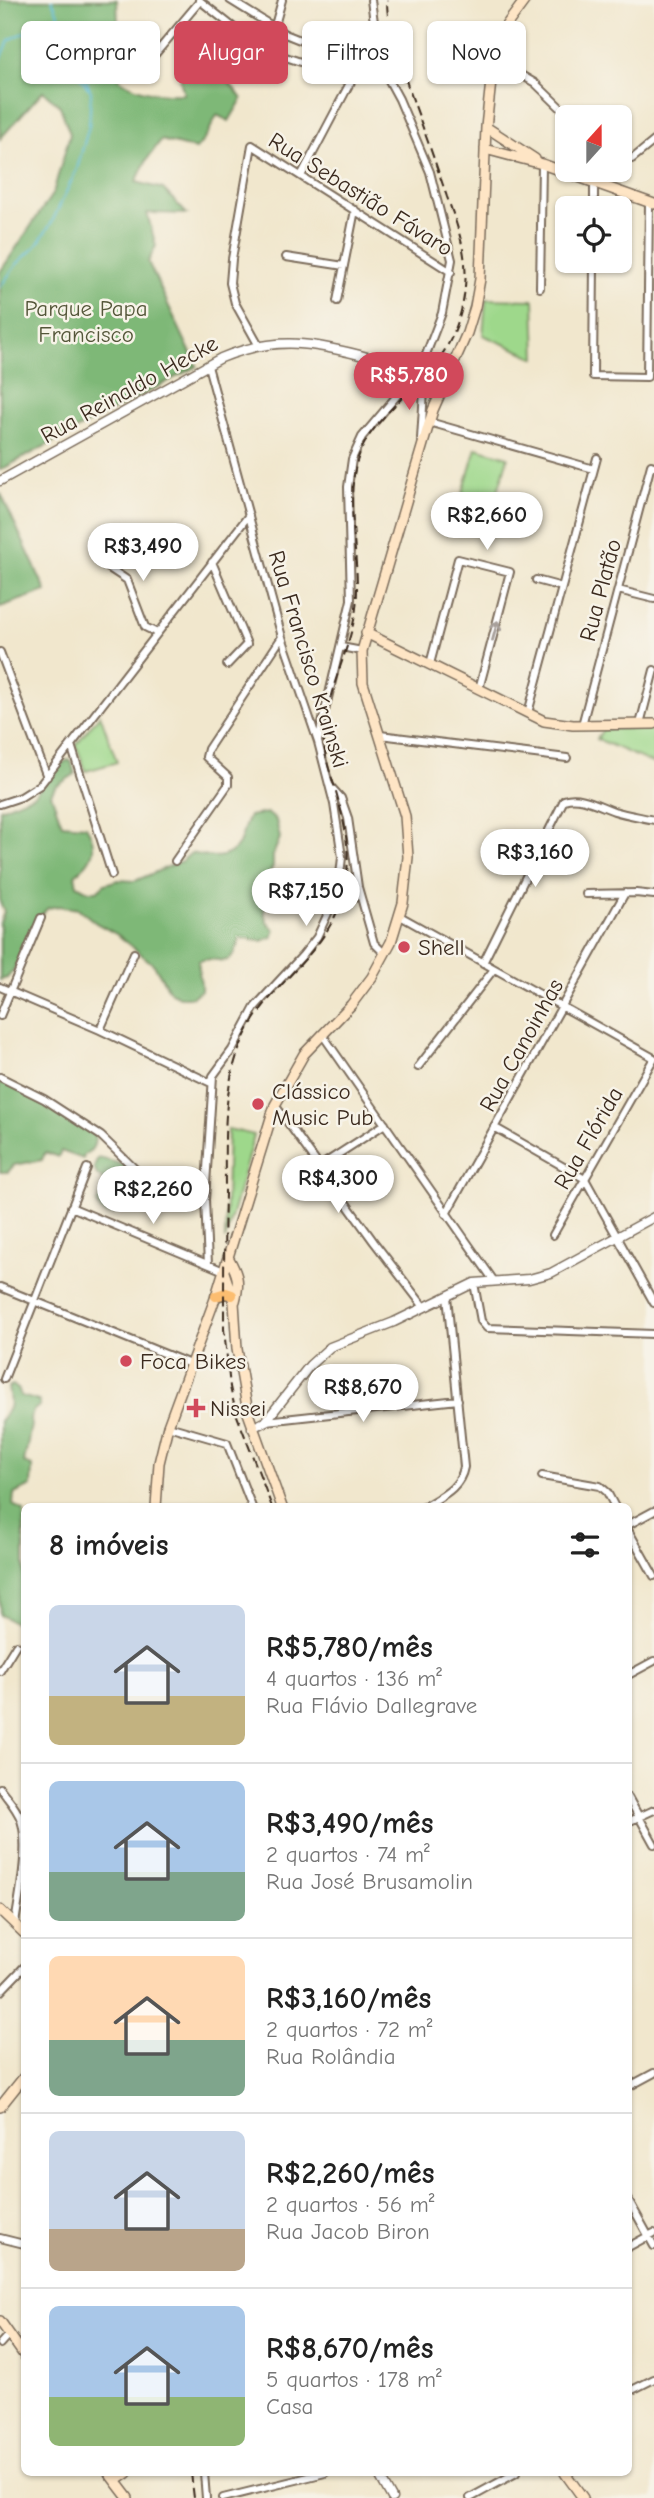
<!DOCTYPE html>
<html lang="pt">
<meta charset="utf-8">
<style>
:root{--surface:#fff;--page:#f6f6f6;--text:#222;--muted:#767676;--line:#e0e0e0;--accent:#d1495b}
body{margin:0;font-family:"Comic Neue",sans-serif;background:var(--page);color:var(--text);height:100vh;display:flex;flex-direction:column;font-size:26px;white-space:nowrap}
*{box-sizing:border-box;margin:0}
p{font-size:23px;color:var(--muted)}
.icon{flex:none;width:38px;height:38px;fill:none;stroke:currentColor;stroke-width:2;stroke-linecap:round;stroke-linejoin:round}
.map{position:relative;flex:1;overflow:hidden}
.details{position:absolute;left:21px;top:1503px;width:611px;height:973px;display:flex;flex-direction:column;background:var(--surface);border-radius:10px;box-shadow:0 2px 5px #0004}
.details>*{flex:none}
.banner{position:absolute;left:21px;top:21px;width:612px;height:63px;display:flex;gap:14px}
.needle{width:46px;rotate:21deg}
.fabs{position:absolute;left:555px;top:105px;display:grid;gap:14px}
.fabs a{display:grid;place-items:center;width:77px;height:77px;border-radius:10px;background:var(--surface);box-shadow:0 2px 5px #0004;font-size:35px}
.price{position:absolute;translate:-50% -60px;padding:0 16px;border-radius:24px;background:#fff;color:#222;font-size:23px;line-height:46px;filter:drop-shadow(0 2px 4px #0008)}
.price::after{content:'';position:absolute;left:50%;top:42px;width:21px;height:16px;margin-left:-10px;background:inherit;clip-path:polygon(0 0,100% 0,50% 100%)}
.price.active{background:var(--accent);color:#fff}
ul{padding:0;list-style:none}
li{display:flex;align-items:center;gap:21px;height:175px;padding:0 28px}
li+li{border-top:2px solid var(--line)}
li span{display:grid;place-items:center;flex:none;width:196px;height:140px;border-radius:10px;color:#555}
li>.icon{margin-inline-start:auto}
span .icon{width:84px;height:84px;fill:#fffc;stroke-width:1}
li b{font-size:30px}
h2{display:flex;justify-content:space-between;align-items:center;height:84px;padding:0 28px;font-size:30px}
.pill{padding:0 24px;border-radius:10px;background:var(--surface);box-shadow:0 2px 5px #0004;font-size:24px;line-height:63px}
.pill.active{background:var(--accent);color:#fff}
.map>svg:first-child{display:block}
</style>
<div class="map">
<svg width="654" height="2498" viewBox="0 0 654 2498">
<rect width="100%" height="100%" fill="#f7f3e8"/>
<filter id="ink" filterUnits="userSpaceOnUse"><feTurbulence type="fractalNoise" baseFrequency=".0143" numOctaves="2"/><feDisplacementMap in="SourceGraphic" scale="14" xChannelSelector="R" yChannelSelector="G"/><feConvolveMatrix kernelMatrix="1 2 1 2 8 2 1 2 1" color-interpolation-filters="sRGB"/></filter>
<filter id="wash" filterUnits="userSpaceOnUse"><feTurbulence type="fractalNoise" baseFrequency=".00686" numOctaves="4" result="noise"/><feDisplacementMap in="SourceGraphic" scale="28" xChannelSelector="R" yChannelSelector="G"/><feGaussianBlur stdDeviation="1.57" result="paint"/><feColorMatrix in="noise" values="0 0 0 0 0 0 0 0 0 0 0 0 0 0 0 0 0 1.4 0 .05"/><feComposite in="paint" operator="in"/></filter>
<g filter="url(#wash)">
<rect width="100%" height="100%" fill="#f1e7cd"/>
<path fill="#9ed88b" stroke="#6c8154" stroke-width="2" d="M486 299 534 300 536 358 483 335Z
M476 448 508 457 488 525 456 516Z
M100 714 117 762 86 771 76 745Z
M654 728V764L597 739 603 729Z
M228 1129 254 1135 225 1240Z"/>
<path fill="#7eb877" stroke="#5c714a" stroke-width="2" d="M0 0H117L118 24 134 29 123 46 119 79C137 92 162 95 184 94L180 80C200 57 229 78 242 99L229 121 217 115 206 137 196 149 161 140 146 161 136 182 163 189 187 214 147 213 156 246 148 262 197 366 0 470V272L53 193 70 134 60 106 43 91 0 139Z
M1 494 46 591 0 607V495Z
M68 760 71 761 75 774 55 787 51 794 62 824 86 826C94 838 97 850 87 863 83 868 79 869 75 876L77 885 88 891H97L105 884 118 880 135 881 182 861 191 853C208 857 228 862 239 844 243 835 244 825 249 816L267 813 276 820 280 838 273 855V866L267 879 264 912 267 922 275 930 272 937 262 941 240 938C229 976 221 953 199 961 197 973 202 979 201 990L192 997H180L171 993 154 965 118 935 96 923 79 909 58 906 48 908 39 917 13 971 7 978 0 980V923L4 912 0 902V809L34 795 60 764Z
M0 1080 30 1093 94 1133C96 1143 94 1150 84 1155L83 1159 61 1151 58 1157 45 1152 42 1160 14 1165 8 1172H0Z
M100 1158 124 1165 138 1177 128 1198 121 1200 114 1214H106L100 1210 97 1203 104 1189 103 1180 97 1175 94 1168 97 1159Z
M13 1385 19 1390 21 1396 39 1401 40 1405 33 1411 30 1418 31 1425 24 1463 32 1466 31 1486 14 1494 13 1505 24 1511V1627L0 1615V1421C13 1406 10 1404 8 1387Z"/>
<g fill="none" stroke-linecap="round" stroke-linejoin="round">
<path stroke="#57bad6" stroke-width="2" d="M0 62 9 40 33 28 47 32 88 88
M0 287 17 264 37 245 52 222 77 169 89 126 91 92 52 0"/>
</g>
</g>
<g filter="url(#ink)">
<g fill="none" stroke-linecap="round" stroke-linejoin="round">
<defs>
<path id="minor" d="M199 0 261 49 307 64 351 82
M230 0 285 34 385 74
M274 29 282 0
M151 59 200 1
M516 72 535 83 570 117
M620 156 632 159 654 141
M301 176 360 64
M594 208V183L599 170
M286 257 344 266
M594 261 593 376 647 377 649 202
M540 288 542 164
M337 301 355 210
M259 346 235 303 230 283 232 259 252 145 451 272
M208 366 282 637 318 742 334 804 342 857 339 884 335 898 317 937 302 956 255 1007 232 1050 213 1076 205 1200 208 1264
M429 422 594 469
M421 439 425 374
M212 562 247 644 227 665
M103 564 127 580 145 627 157 633
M536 580 562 587
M618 590 654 599
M341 647 362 651
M0 652 47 777
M430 664 458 559 510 572 479 689
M528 713 597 458
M640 724 654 670
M582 725 651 465 654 466
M380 735 567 758
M318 741 351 600 348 487 352 459 362 437 411 379 425 357 442 313 452 260 430 172 399 99 386 75 378 52 371 0
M71 745 112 875
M330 786 341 798 348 818 358 887 374 943 385 954
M0 804 21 797 40 785 249 515
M175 861 228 785V777L206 757 208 749 282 637
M586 894 636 893 654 895
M400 916 654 1058
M483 963 564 800C580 794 599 806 614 811 627 815 641 817 654 820
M0 987 100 1030 211 1083
M0 1016 41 918
M100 1030 134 953
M322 1034 494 1281
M418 1067 494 969
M0 1077 44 1099 101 1136 135 1169 156 1184 205 1200
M275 1105 374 1242 424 1307
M494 1127 585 1179 654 1303
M320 1166 385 1124
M71 1207 224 1271
M446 1214 625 893
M553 1235 654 1058
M474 1283 481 1321 487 1328 654 1334
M0 1287 190 1364
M4 1379 87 1168
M266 1421 458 1400
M168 1426 227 1443 252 1507
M542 1476 600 1486 607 1492 615 1507
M424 1507C441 1496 460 1489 464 1467L447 1296
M628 1525 654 1511
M628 1530 654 1576
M0 1671 16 1645
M628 1675 654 1661
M0 1788C7 1798 17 1808 21 1820 30 1847 19 1896 15 1924
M628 1797 654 1844
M628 1822 654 1810
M0 1992 24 1967
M628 2087 654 2073
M628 2199 654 2246
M0 2238 24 2244
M628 2247 654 2233
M0 2344 9 2334
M628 2392 654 2379
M204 2473 206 2498
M223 2498 325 2473
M470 2498 516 2473"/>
<path id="tertiary" d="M0 481 221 358C276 335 316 343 371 358 397 365 420 371 443 385
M252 1428 266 1421 310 1365 330 1347 394 1322 474 1283 529 1279 551 1273 654 1217
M378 2473 392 2498"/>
<path id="secondary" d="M486 127 535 159
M485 149 542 164 654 204
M366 633 544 721 573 725 654 724
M228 1257C238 1274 240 1282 235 1301
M224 1272 234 1302 237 1349 248 1413 282 1507
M156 1507 159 1463 168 1426 216 1296 275 1105 304 1054 351 1005 372 977 391 942 403 903 408 857 405 816 363 683 362 651 433 410 467 333 475 307 480 279 486 127 493 63 497 45 505 27 525 0
M0 1910 24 1933
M0 2107 24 2077
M0 2321 24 2355
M109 2473 128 2498
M565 2473 583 2498
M115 2481 127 2473"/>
<path id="primary" d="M216 1296 226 1293 232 1295"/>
</defs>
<use href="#minor" stroke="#7b6c5b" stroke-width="10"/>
<use href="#tertiary" stroke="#7b6c5b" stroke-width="11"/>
<use href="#secondary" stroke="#7b6c5b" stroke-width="12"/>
<use href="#primary" stroke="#7b6c5b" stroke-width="13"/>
<use href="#minor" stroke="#fff" stroke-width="6"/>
<use href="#tertiary" stroke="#fff" stroke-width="8"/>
<use href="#secondary" stroke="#fee5c5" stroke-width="9"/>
<use href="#primary" stroke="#fcbd6f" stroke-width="10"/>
<path stroke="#3b2a1e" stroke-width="2" stroke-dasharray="10 5" stroke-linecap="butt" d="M272 1507 236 1413 230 1387 224 1329C224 1283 224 1238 225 1193 225 1137 221 1077 250 1026 279 976 333 948 345 886 352 852 344 820 335 788 330 772 324 756 324 739 323 698 351 650 356 608 361 561 345 511 356 465 367 420 412 395 438 360 454 339 463 312 465 287 468 255 458 227 447 197 435 161 422 125 409 89 399 60 387 31 387 0
M191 2473 194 2498"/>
</g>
<defs><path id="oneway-shaft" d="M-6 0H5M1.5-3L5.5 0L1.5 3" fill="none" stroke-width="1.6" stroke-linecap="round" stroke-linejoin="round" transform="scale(1.75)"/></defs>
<use stroke="#a79f9a" href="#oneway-shaft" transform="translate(495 631) rotate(-75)"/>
</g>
<g fill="#d1495b" stroke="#f7f3e8" stroke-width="2.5">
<circle cx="404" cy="947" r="7"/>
<circle cx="258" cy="1104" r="7"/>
<circle cx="126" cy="1361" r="7"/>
<path d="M192.5 1397.5h7v7h7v7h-7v7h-7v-7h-7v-7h7z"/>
</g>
<g text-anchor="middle" stroke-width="5" stroke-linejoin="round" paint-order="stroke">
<g font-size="23" fill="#3b2a1e" stroke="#f7f3e8">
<text transform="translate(361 194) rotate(32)" y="8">Rua Sebastião Fávaro</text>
<text transform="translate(129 389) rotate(-29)" y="8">Rua Reinaldo Hecke</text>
<text transform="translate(600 590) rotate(-75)" y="8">Rua Platão</text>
<text transform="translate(309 659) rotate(73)" y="8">Rua Francisco Krainski</text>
<text transform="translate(521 1045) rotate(-61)" y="8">Rua Canoinhas</text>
<text transform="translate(588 1138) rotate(-60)" y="8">Rua Flórida</text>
</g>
<g font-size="23" fill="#545639" stroke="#f7f3e8">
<text x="86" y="316">Parque Papa<tspan x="86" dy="26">Francisco</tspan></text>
</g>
<g font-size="23" fill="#3b2a1e" stroke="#f7f3e8" text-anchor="start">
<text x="418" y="955">Shell</text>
<text x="272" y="1099">Clássico<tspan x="272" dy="26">Music Pub</tspan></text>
<text x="140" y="1369">Foca Bikes</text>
<text x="210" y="1416">Nissei</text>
</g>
</g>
</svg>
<div class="fabs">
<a><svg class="needle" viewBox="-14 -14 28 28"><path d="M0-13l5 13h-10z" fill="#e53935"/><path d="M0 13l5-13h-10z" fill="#767676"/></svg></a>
<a><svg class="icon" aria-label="locate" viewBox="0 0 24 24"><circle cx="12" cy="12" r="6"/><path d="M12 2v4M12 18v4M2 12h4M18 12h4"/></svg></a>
</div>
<b class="price active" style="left:409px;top:412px">R$5,780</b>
<b class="price" style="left:487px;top:552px">R$2,660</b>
<b class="price" style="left:143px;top:583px">R$3,490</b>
<b class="price" style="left:535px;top:889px">R$3,160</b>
<b class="price" style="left:306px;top:928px">R$7,150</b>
<b class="price" style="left:338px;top:1215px">R$4,300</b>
<b class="price" style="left:153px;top:1226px">R$2,260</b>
<b class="price" style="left:363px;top:1424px">R$8,670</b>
<div class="banner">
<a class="pill">Comprar</a>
<a class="pill active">Alugar</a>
<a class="pill">Filtros</a>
<a class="pill">Novo</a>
</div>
<section class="details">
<h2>8 imóveis<svg class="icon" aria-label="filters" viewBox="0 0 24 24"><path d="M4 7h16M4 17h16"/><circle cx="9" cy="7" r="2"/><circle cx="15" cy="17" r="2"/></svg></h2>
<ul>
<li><span style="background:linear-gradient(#c9d6e8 65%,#c2b280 0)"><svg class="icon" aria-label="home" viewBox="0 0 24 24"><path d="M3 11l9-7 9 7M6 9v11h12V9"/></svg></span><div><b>R$5,780/mês</b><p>4 quartos · 136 m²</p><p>Rua Flávio Dallegrave</p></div></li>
<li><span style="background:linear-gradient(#a9c7e8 65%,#7fa58c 0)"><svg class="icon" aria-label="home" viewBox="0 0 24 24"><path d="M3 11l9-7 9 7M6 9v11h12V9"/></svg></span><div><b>R$3,490/mês</b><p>2 quartos · 74 m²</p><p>Rua José Brusamolin</p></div></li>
<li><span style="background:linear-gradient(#ffd9b3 60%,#7fa58c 0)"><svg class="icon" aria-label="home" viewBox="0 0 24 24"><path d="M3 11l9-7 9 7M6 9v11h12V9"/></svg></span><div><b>R$3,160/mês</b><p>2 quartos · 72 m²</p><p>Rua Rolândia</p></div></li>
<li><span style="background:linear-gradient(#c9d6e8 70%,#b9a48a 0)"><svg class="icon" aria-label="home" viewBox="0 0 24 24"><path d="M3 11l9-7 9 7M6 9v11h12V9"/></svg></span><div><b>R$2,260/mês</b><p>2 quartos · 56 m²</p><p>Rua Jacob Biron</p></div></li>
<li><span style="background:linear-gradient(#a9c7e8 65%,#8fb573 0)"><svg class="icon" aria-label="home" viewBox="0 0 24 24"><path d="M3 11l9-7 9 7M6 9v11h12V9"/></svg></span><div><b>R$8,670/mês</b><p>5 quartos · 178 m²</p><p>Casa</p></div></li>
</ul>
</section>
</div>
